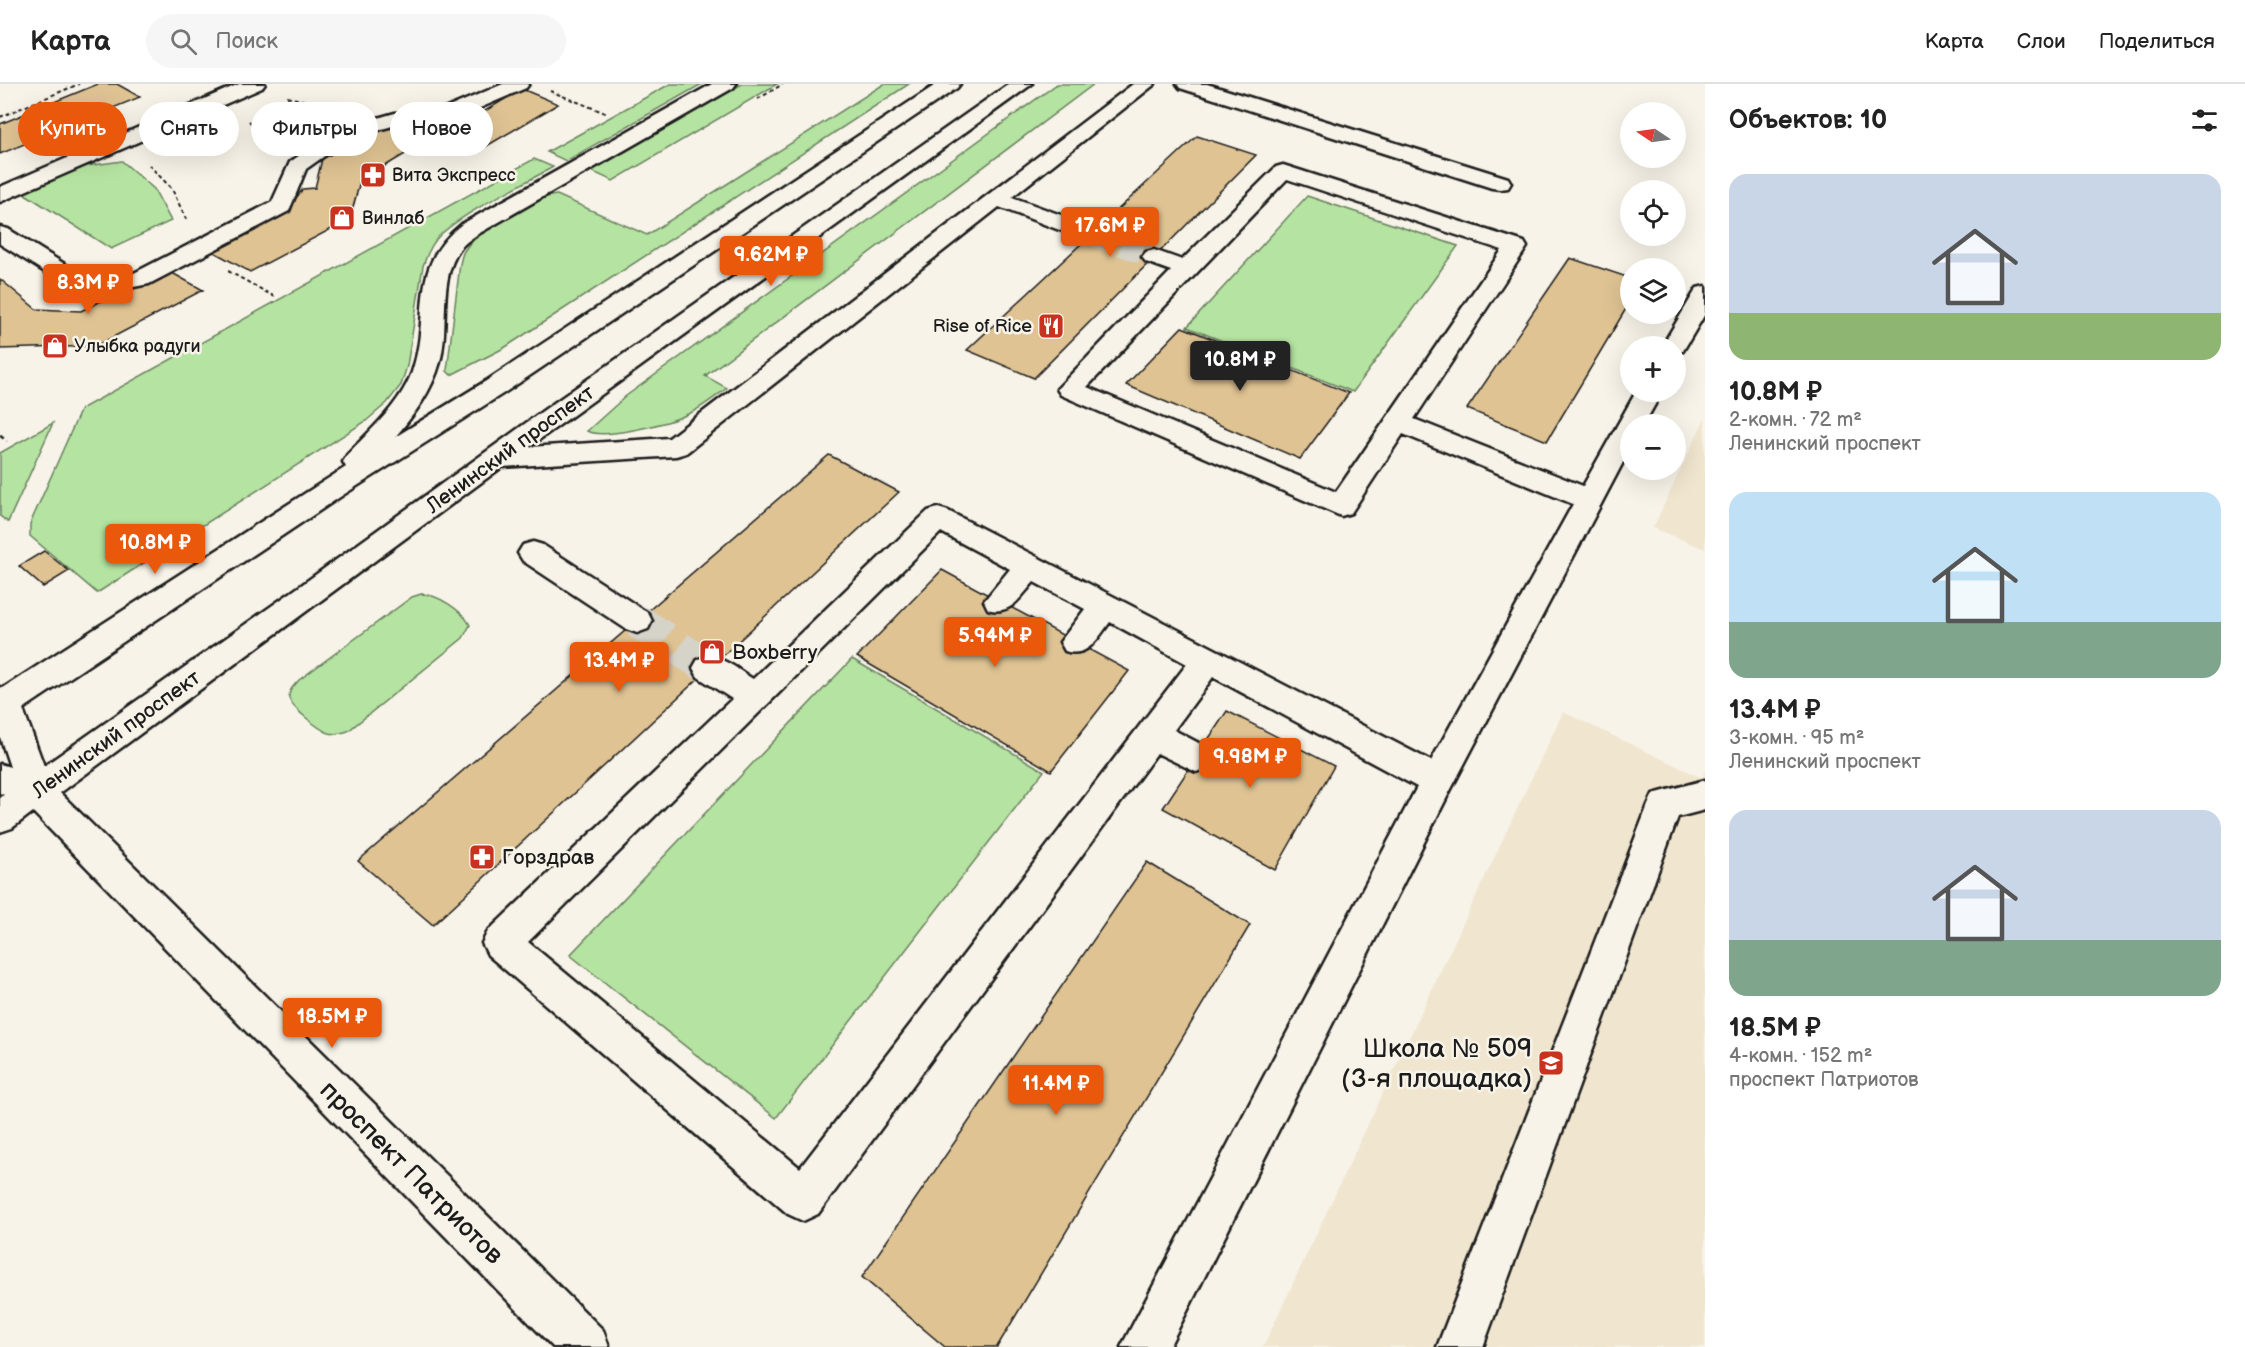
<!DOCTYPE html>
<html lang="ru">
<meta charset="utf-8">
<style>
:root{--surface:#fff;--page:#f6f6f6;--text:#222;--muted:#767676;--line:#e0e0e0;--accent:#ea580c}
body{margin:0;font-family:"Balsamiq Sans",sans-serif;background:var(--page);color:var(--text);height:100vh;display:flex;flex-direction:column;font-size:22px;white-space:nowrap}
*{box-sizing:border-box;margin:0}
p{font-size:20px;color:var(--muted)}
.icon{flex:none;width:33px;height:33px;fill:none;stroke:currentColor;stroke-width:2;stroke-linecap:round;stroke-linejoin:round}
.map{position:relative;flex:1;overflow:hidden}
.panel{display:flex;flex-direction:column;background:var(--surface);width:540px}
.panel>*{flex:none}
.guide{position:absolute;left:18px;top:18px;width:570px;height:54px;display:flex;gap:12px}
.needle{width:39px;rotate:283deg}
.controls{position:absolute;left:1620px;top:18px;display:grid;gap:12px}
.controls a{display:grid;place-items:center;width:66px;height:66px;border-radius:50%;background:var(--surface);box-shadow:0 6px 24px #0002;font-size:30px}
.price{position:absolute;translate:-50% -51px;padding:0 14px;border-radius:6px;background:var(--accent);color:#fff;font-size:20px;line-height:39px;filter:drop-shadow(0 2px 3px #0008)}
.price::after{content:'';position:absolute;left:50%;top:36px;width:18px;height:14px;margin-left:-9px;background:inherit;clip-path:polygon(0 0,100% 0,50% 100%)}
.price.active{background:#222;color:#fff}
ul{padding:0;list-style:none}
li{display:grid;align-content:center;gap:12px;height:318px;padding:0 24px}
li span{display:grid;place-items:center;height:186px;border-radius:18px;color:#555}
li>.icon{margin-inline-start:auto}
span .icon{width:108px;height:108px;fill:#fffc;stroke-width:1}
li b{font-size:26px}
h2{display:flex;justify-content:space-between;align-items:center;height:72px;padding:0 24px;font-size:26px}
.pill{padding:0 21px;border-radius:27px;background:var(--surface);box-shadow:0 6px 24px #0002;font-size:21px;line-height:54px}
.pill.active{background:var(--accent);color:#fff}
header{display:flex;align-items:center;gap:36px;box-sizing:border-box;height:84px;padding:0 30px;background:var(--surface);border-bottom:2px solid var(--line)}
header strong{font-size:28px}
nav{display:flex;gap:33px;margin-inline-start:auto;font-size:21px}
.search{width:420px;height:54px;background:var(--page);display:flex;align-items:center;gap:15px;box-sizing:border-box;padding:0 21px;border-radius:33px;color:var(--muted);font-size:22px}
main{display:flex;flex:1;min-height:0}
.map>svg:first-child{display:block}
</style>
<header>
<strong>Карта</strong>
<div class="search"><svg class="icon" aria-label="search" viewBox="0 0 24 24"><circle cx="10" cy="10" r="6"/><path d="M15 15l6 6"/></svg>Поиск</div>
<nav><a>Карта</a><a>Слои</a><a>Поделиться</a></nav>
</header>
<main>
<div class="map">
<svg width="1705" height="1263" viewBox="0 0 1705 1263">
<rect width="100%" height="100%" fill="#f7f3e8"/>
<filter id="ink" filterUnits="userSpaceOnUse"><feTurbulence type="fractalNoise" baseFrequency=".0167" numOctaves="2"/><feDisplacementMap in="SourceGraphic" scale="12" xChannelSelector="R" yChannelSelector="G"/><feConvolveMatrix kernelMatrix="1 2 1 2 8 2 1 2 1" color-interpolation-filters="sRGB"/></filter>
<g filter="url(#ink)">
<path fill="#f0e5ce" d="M1705 334V465L1653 444Z
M1563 628 1702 694 1705 687V1263H1263Z"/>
<path fill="#b5e3a1" stroke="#68805e" stroke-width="1.5" d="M670 0H702L566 77 547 68Z
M742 0H777L613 97 591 87Z
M884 0H909L504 264 451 291 447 287 460 180C461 176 462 170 464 167 474 150 537 112 557 111L647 151Z
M1057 0H1094L705 292 727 304C715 313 702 324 688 330 670 339 604 356 587 347L626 312Z
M534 75 553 83C520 102 469 125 441 150 432 158 427 170 423 182L407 282 401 301 387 319 366 337 97 509 30 452V440L81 325Z
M122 77 154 105 171 137 111 165 22 108 79 83Z
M1307 112 1458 162 1353 308 1187 243Z
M53 339 8 438 0 432V369Z
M421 510C437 510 462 526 470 541L463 554 348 647C341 649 336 651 329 649 320 646 287 621 289 612 289 605 295 601 299 596L412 513Z
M852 575 1044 687 776 1034 570 871Z"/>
<path fill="#dfc393" stroke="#1c1c1c" stroke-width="1.5" d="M98 0H117L140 13 0 70V40Z
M522 5 558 20 485 63 410 67 360 97 350 135 250 188 212 167 282 132 303 105 315 104 322 75 378 45 431 42 438 37 465 39Z
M1197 52 1256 71 1034 294 967 266Z
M1570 174 1630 194V218L1547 357 1467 325Z
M165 185 203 206 96 262 0 265V195L36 225 81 227Z
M1182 243 1349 309 1300 375 1126 301Z
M829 371 899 408 433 841 358 777Z
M44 467 69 487 43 503 19 482Z
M942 486 1129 587 1051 687 857 573Z
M1227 627 1334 682 1275 786 1163 724Z
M1147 778 1250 841 997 1263H945L862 1193Z"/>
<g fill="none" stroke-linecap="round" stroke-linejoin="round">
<path stroke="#d6d3c9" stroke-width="22" stroke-dasharray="22 10" stroke-linecap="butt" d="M1091 150 1154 173"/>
<path stroke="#d6d3c9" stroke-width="34" stroke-dasharray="34 16" stroke-linecap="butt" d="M637 537 709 584"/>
<defs>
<path id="minor" d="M239 0H265L262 4 0 118V103Z
M503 0H529L526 4 452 36 396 41 350 54 306 85 289 127 149 200 88 212 80 210 0 160V143L8 145 92 197 134 189 272 118 290 78 336 46 395 29 442 26Z
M712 0H736L733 4 478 150C472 154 464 159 460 165 437 196 450 243 440 278 432 307 414 331 395 353L486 297 937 0H960L957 4 504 309 343 411 23 625 44 682 300 502 544 326 1009 0H1032L529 363 669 354 1133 0H1155L1012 113 1099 145 1102 150 1099 155 1091 157 1083 155 999 123 686 369 676 372 502 383 60 709 603 1246 609 1263H553L33 728 12 744 0 748V713L4 711 0 709V680L10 683 0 653V603L3 604 346 383 343 378 347 371C370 346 400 321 412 288 432 230 406 185 462 140Z
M1177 0H1207L1508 94 1511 99 1508 104 1500 105 1492 104 1180 4Z
M1283 81 1524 158 1527 163 1414 335 1583 402 1636 308H1662L1644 340H1630V365L1450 707 1169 1263H1121L1417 703 1213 593 1174 646 1208 664 1213 674 1208 684 1196 688 1157 669 818 1130 803 1137 788 1130 488 871 482 859 488 847 732 615 698 593 693 584 698 575C719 568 735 584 753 595L928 427 938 424 948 427 1431 677 1573 420 1403 350 1351 429 1341 432 1061 311 1057 305 1171 187 1146 178 1142 173 1146 168 1154 166 1182 176 1276 83ZM1287 95 1502 166 1336 408 1087 303ZM941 448 1010 485 984 517 988 525C1011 532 1020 513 1034 498L1085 525 1060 558 1065 567C1088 574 1097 555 1110 538L1187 580 800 1084 528 858Z
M1705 202V230L1683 267 1676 269V262H1662L1697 204Z
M533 458 543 461 648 529 652 537 648 545 637 549 626 545 523 477 518 469 523 461Z
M1705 696V726L1678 733 1483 1263H1437L1648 721 1653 710Z"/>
</defs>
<use href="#minor" stroke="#1c1c1c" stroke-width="5"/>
<path stroke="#1c1c1c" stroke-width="2" stroke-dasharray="4 3" stroke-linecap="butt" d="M550 7 608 30
M287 13 326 21
M758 15 783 0
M0 33 79 0
M249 37 275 60
M149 81 172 105 186 135
M228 187 275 213"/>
<path stroke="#1c1c1c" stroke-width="3" stroke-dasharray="5 4" stroke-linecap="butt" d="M0 351 7 357"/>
<use href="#minor" fill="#f7f3e8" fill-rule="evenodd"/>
</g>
</g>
<defs>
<symbol id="pharmacy-square" viewBox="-11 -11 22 22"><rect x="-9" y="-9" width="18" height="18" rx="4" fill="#c8321e" stroke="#f7f3e8"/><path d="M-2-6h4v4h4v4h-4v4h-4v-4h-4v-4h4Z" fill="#fff"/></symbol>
<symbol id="shop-square" viewBox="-11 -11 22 22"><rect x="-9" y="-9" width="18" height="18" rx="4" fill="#c8321e" stroke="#f7f3e8"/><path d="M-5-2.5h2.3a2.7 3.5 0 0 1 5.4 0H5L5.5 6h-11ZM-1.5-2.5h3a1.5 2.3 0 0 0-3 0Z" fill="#fff"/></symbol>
<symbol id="restaurant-square" viewBox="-11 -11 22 22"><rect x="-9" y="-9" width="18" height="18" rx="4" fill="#c8321e" stroke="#f7f3e8"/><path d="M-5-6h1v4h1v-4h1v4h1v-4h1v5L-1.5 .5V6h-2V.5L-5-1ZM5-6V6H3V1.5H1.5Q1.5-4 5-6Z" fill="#fff"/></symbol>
<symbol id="school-square" viewBox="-11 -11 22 22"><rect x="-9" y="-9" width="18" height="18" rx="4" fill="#c8321e" stroke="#f7f3e8"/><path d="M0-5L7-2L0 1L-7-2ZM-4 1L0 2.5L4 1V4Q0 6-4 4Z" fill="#fff"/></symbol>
</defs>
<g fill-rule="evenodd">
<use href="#pharmacy-square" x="358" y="76" width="30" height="30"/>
<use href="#shop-square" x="327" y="119" width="30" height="30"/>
<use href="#restaurant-square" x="1036" y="227" width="30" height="30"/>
<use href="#shop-square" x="40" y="247" width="30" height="30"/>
<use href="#shop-square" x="697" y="553" width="30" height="30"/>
<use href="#pharmacy-square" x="467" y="758" width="30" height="30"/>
<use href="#school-square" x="1536" y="964" width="30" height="30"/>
</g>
<g text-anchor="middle" stroke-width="5" stroke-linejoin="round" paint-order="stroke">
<g font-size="18" fill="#1c1c1c" stroke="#f7f3e8" text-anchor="start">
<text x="392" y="97">Вита Экспресс</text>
<text x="362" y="140">Винлаб</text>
<text x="1032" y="248" text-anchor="end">Rise of Rice</text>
<text x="74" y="268">Улыбка радуги</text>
</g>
<g font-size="21" fill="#1c1c1c" stroke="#f7f3e8">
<text transform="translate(510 365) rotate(-36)" y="7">Ленинский проспект</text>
<text transform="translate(116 650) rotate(-36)" y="7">Ленинский проспект</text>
</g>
<g font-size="21" fill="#1c1c1c" stroke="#f7f3e8" text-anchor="start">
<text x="732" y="575">Boxberry</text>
<text x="502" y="780">Горздрав</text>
</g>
<g font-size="26" fill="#1c1c1c" stroke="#f7f3e8" text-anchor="end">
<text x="1532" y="973">Школа № 509<tspan x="1532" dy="30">(3-я площадка)</tspan></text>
</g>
<g font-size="26" fill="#1c1c1c" stroke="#f7f3e8">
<text transform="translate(412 1088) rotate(45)" y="9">проспект Патриотов</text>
</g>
</g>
</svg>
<div class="controls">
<a><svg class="needle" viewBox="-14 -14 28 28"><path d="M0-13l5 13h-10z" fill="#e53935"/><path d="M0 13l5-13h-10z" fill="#767676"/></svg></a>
<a><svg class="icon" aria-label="locate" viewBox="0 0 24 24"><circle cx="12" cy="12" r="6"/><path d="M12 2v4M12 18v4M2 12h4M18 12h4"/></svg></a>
<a><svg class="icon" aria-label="layers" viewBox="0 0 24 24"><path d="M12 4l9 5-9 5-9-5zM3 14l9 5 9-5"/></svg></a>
<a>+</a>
<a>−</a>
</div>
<b class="price" style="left:1110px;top:174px">17.6M ₽</b>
<b class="price" style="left:771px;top:203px">9.62M ₽</b>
<b class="price" style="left:88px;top:231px">8.3M ₽</b>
<b class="price active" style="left:1240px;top:308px">10.8M ₽</b>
<b class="price" style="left:155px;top:491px">10.8M ₽</b>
<b class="price" style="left:995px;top:584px">5.94M ₽</b>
<b class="price" style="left:619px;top:609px">13.4M ₽</b>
<b class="price" style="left:1250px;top:705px">9.98M ₽</b>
<b class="price" style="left:332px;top:965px">18.5M ₽</b>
<b class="price" style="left:1056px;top:1032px">11.4M ₽</b>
<div class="guide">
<a class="pill active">Купить</a>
<a class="pill">Снять</a>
<a class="pill">Фильтры</a>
<a class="pill">Новое</a>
</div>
</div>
<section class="panel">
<h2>Объектов: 10<svg class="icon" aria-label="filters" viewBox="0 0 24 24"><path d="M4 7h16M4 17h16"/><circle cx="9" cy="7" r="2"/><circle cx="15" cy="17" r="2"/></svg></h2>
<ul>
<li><span style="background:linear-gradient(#c9d6e8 75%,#8fb573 0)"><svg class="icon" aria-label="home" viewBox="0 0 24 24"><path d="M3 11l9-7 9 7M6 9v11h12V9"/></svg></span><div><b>10.8M ₽</b><p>2-комн. · 72 m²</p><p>Ленинский проспект</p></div></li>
<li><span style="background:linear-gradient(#bfe0f5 70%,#7fa58c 0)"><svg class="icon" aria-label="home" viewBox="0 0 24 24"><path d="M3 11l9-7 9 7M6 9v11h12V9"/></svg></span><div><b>13.4M ₽</b><p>3-комн. · 95 m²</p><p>Ленинский проспект</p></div></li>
<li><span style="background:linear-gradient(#c9d6e8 70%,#7fa58c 0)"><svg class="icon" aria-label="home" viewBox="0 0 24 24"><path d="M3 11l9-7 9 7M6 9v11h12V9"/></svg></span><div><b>18.5M ₽</b><p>4-комн. · 152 m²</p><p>проспект Патриотов</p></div></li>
</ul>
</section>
</main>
